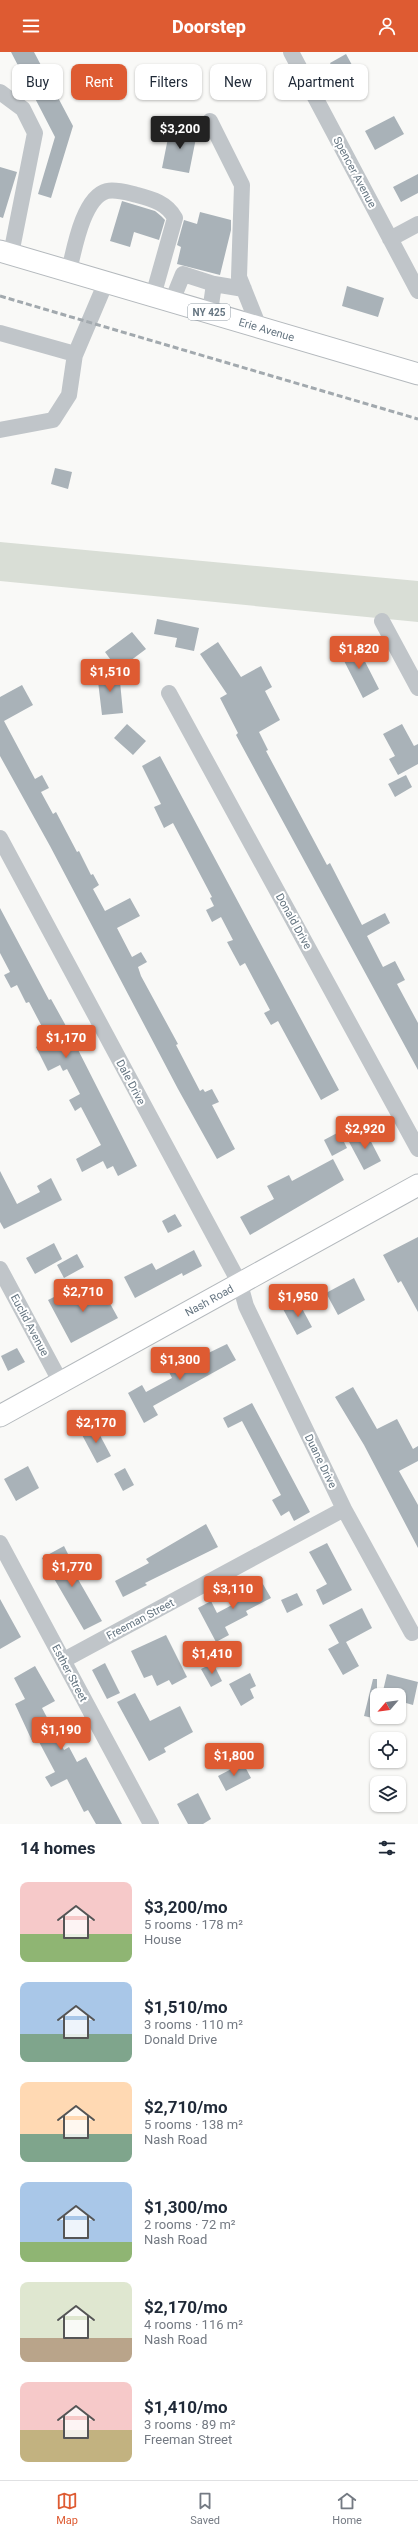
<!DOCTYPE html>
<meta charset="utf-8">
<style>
:root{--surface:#fff;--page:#f6f6f7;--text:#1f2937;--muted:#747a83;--line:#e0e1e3;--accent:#de5b32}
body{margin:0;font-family:Roboto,sans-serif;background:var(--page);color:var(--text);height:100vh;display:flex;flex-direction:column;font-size:15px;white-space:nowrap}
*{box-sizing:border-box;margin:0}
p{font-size:13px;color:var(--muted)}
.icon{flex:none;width:22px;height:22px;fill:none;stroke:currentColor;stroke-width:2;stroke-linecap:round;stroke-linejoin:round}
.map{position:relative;height:1772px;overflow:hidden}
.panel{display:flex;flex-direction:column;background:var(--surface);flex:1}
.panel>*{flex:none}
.top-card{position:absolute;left:12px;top:12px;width:394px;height:36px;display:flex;gap:8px}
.needle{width:26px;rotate:242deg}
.tools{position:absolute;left:370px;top:1636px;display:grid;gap:8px}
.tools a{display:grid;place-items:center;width:36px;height:36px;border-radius:8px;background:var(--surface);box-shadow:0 1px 3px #0004;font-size:20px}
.price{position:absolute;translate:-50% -34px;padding:0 9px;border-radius:4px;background:var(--accent);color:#fff;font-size:13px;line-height:26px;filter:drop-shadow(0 1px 2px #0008)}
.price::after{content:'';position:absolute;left:50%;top:24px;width:12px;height:9px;margin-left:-6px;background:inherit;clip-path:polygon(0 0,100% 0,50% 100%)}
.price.selected{background:#222;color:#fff}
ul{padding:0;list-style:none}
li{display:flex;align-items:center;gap:12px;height:100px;padding:0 20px}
li span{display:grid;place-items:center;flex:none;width:112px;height:80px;border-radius:8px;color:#555}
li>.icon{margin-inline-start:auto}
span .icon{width:48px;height:48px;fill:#fffc;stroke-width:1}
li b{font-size:17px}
h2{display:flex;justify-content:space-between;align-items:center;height:48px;padding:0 20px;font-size:17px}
.tag{padding:0 14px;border-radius:8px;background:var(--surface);box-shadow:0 1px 3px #0004;font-size:14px;line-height:36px}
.tag.selected{background:var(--accent);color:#fff}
header{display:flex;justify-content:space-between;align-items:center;height:52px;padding:0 20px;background:var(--accent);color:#fff;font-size:18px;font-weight:800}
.tab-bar{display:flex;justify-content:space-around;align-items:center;height:56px;border-top:1px solid var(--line);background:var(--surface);font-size:11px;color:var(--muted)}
.tab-bar a{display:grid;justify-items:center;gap:2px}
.tab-bar .selected{color:var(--accent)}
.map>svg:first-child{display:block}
</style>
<header><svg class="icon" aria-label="menu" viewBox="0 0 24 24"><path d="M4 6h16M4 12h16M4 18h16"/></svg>Doorstep<svg class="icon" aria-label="person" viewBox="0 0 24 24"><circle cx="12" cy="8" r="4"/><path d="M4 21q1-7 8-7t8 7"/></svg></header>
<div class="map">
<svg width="418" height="1772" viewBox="0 0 418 1772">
<rect width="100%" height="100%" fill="#f9f9f7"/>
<path fill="#d9ded6" d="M0 490 418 529V570L0 529Z"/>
<path fill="#a9b2b8" d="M11 0H34L73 74 51 146 38 142 55 85Z
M346 2 358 24 342 32 330 11Z
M394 64 404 82 375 98 365 79Z
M170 76 197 81 189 121 162 116Z
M0 115 17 120 3 166 0 165Z
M418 122V141L401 150 393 135Z
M122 149 155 159 161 164 165 168 159 188 134 180 130 195 110 189Z
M200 160 231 168V178L220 223 177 212 181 195 177 193 184 168 197 172Z
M347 234 384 246 378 265 342 254Z
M55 416 72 420 68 437 51 432Z
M157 567 199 576 194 599 175 595 177 586 154 582Z
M132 580 146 597 118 618 105 600Z
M218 590 241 625 261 614 272 635 265 639 280 668 259 680 268 698 266 699 327 813 330 811 362 873 385 861 390 871 367 884 383 915 395 909 405 928 397 932 418 971V1018L236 683 238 681 220 646 227 642 200 602Z
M355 590 379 637 363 646 339 599Z
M119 619 123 661 102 663 97 621Z
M22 633 33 653 4 669 35 727 42 723 49 736 41 740 53 762 56 760 77 800 79 799 91 823 93 822 99 833 93 837 105 859 130 846 140 864 117 876 132 905 141 900 147 910 138 915 141 924 178 992 176 993 200 1039 203 1037 205 1040 212 1037 219 1050 212 1053 235 1097 217 1107 178 1037 50 794 0 704V645Z
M127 672 146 689 133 703 114 686Z
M402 672 414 694 418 692V712L398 723 389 707 395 704 383 682Z
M160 704 339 1038 321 1048 278 969 271 973 264 961 270 958 245 911 240 914 227 890 233 888 221 865 212 870 206 858 214 854 210 846 212 845 173 771 164 776 154 755 161 752 142 714Z
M406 723 412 735 395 745 388 732Z
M0 856 49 948 51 947 66 974 137 1114 118 1124 113 1114 107 1117 103 1109 82 1120 76 1107 101 1093 81 1055 75 1059 69 1048 80 1042 67 1017 63 1019 60 1013 48 1019 36 995 49 988 29 950 26 951 17 933 11 936 4 923 10 920 0 901Z
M365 1078 381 1109 364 1118 348 1088Z
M339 1080 347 1096 332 1104 324 1088Z
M333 1107 344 1128 250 1183 240 1165 274 1147 267 1134 289 1123 292 1129Z
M0 1119 17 1152 40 1140 37 1134 51 1126 62 1148 4 1177 0 1170Z
M175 1162 182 1174 168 1181 162 1169Z
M418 1185V1260L401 1229 398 1231 383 1203Z
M54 1191 62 1207 35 1222 26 1206Z
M194 1198 202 1214 183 1224 182 1221 135 1246 124 1225 152 1211 156 1218Z
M77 1202 84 1215 64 1226 57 1213Z
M354 1226 365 1248 338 1263 326 1241Z
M101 1235 118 1266 71 1291 48 1248 66 1239 72 1250Z
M298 1249 312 1275 297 1283 283 1257Z
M227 1292 236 1308 153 1354 158 1363 144 1371 128 1341 142 1333 146 1340 172 1326 169 1320Z
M17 1296 25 1310 8 1319 1 1304Z
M353 1335 377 1377 397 1367 413 1397 418 1394V1409L399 1419 418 1453V1496L364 1393 335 1345Z
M252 1351 310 1460 294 1469 289 1459 281 1464 272 1448 281 1443 242 1369 228 1376 223 1366Z
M95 1374 111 1404 97 1411 81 1381Z
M28 1414 39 1436 16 1449 4 1427Z
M125 1416 134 1433 123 1439 114 1422Z
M206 1472 218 1495 145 1531 147 1533 123 1545 115 1529 149 1511 146 1507Z
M327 1491 352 1538 323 1553 316 1538 327 1532 309 1500Z
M64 1494 74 1514 71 1515 102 1569 84 1578 42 1506Z
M260 1527 271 1546 246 1559 248 1563 225 1575 229 1583 216 1590 198 1556 211 1549 217 1561 245 1546 241 1537Z
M297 1541 303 1553 287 1561 281 1548Z
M0 1547 21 1585 0 1597Z
M362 1556 372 1576 346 1590 359 1614 343 1623 328 1597 339 1591 329 1573Z
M166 1583 187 1625 172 1633 169 1628 157 1634 152 1623 144 1626 131 1599Z
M105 1611 120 1641 107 1647 92 1618Z
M213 1611 222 1629 211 1635 201 1617Z
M35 1614 55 1649 42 1656 64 1698 69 1695 77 1710 86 1705 122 1772H96L88 1758 84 1760 67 1727 51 1735 45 1725 55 1720 38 1688 33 1691 15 1652 25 1647 14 1626Z
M250 1621 256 1634 250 1637 254 1646 241 1654 229 1632Z
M387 1622 418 1630 413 1653 399 1649V1643H382Z
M373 1627H377V1667L364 1664Z
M135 1641 150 1669 180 1654 193 1680 164 1696 166 1700 149 1709 117 1650Z
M243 1711 251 1726 226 1739 218 1724Z
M198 1741 211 1767 203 1772H188L177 1752Z"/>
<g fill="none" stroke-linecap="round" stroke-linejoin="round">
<defs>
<g id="major">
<path id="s1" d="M0 199 418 322"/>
<path id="s2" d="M0 1364 418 1133"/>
</g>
</defs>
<use href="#major" stroke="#b4b9bd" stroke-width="23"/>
<path stroke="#c0c5c9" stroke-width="16" d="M291 0 418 239
M0 40 23 57 35 81 11 202
M210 69 242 133 239 225 259 275
M390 187 418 172
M69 219C74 198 83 145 107 139 117 137 128 141 137 143 152 147 167 151 175 166L153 244
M214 232 244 237
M172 249 183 222 214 232 210 260
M0 281 75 302 69 343 53 368 0 378
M75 303 106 230
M382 569 418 636
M169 641 418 1097
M0 786 240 1232 246 1254 344 1457 412 1581
M0 1217 60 1329
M0 1491 151 1772
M64 1608 344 1457"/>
<use href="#major" stroke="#fff" stroke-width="21"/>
<path stroke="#a2a9ae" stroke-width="3" stroke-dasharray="6 3" stroke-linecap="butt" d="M0 244 418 367"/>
</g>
<g text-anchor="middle" stroke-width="4" stroke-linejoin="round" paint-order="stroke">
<rect fill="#fff" stroke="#939ea7" stroke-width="1" x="188" y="252" width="42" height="16" rx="3"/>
<g font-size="10" font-weight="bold" fill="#657581">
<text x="209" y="264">NY 425</text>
</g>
<g font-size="11" fill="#657581" stroke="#fff">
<text transform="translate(355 120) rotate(62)" y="4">Spencer Avenue</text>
<text dy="4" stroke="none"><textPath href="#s1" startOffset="278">Erie Avenue</textPath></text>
<text transform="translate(294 869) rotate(61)" y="4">Donald Drive</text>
<text transform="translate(131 1030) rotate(62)" y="4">Dale Drive</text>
<text dy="4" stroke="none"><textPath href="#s2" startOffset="239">Nash Road</textPath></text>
<text transform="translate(30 1273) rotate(62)" y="4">Euclid Avenue</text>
<text transform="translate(321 1409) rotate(64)" y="4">Duane Drive</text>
<text transform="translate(140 1567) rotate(-28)" y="4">Freeman Street</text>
<text transform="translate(70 1621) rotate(62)" y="4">Esther Street</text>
</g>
</g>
</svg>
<div class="tools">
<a><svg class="needle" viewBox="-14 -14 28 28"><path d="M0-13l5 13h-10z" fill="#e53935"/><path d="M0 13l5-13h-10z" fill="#747a83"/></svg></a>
<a><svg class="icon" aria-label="locate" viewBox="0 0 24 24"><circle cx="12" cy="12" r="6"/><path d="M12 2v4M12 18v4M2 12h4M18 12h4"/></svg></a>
<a><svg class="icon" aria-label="layers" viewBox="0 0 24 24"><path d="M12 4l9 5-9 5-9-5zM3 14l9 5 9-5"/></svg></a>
</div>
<b class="price selected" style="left:180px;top:98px">$3,200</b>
<b class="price" style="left:359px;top:618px">$1,820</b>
<b class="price" style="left:110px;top:641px">$1,510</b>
<b class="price" style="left:66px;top:1007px">$1,170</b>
<b class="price" style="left:365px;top:1098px">$2,920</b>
<b class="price" style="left:83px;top:1261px">$2,710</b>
<b class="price" style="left:298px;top:1266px">$1,950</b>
<b class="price" style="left:180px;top:1329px">$1,300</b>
<b class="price" style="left:96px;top:1392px">$2,170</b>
<b class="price" style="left:72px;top:1536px">$1,770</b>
<b class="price" style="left:233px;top:1558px">$3,110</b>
<b class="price" style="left:212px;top:1623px">$1,410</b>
<b class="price" style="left:61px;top:1699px">$1,190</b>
<b class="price" style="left:234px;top:1725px">$1,800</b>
<div class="top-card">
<a class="tag">Buy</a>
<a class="tag selected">Rent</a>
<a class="tag">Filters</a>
<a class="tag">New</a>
<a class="tag">Apartment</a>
</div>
</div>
<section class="panel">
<h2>14 homes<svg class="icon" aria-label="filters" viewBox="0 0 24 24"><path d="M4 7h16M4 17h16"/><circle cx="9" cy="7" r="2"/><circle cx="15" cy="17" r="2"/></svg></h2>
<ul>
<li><span style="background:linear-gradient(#f6c9c9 65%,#8fb573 0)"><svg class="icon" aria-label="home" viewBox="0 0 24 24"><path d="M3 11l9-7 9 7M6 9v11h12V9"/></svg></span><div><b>$3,200/mo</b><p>5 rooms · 178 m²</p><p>House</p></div></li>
<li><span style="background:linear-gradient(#a9c7e8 65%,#7fa58c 0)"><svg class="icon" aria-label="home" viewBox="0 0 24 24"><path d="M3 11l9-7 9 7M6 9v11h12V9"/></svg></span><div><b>$1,510/mo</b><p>3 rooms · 110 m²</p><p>Donald Drive</p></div></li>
<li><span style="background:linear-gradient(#ffd9b3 65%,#7fa58c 0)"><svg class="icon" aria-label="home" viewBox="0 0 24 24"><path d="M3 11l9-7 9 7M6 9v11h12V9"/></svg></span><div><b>$2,710/mo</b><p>5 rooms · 138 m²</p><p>Nash Road</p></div></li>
<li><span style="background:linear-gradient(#a9c7e8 75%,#8fb573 0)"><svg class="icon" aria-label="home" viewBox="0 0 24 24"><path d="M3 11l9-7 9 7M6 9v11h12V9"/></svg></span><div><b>$1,300/mo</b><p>2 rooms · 72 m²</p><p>Nash Road</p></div></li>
<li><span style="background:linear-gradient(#dfe7d0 70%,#b9a48a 0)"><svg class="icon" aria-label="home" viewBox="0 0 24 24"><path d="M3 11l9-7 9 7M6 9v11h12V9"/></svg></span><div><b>$2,170/mo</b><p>4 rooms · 116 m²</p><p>Nash Road</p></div></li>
<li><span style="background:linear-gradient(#f6c9c9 60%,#c2b280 0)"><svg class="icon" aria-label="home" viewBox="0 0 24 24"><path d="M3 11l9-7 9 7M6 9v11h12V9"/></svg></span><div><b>$1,410/mo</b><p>3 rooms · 89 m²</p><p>Freeman Street</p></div></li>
</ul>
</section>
<nav class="tab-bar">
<a class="selected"><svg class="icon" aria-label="map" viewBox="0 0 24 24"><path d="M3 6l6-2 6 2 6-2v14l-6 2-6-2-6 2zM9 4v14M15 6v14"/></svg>Map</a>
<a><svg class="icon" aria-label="saved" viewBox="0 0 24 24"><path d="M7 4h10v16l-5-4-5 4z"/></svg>Saved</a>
<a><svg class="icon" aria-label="home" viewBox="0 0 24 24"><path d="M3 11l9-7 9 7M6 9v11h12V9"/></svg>Home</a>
</nav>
